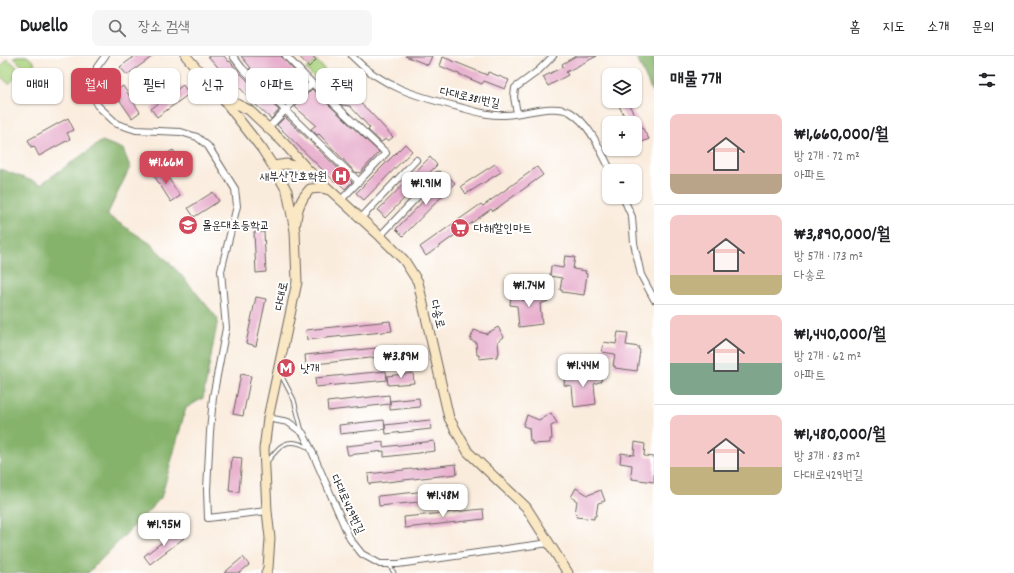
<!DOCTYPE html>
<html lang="ko">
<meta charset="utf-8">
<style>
:root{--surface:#fff;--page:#f6f6f6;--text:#202124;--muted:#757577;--line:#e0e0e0;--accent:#d1495b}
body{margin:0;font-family:Dekko,"Poor Story",sans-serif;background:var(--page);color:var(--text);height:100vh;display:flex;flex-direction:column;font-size:15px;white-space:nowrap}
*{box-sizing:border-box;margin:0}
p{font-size:13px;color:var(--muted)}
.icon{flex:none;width:22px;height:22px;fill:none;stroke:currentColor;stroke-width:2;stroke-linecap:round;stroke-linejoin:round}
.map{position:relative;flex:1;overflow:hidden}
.panel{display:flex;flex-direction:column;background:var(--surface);width:360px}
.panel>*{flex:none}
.hud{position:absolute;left:12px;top:12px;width:380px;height:36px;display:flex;gap:8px}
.tools{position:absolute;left:602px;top:12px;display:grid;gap:8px}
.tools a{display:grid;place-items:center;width:40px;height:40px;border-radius:8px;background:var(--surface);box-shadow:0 1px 3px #0004;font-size:20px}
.price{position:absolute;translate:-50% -34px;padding:0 9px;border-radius:8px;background:#fff;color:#222;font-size:13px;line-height:26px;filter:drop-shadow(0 1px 2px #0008)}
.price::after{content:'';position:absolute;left:50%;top:24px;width:12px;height:9px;margin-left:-6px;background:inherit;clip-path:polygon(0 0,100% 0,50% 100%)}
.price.selected{background:var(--accent);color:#fff}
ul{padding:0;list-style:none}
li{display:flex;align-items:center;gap:12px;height:100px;padding:0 16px}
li+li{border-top:1px solid var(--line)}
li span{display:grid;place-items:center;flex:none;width:112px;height:80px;border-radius:8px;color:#555}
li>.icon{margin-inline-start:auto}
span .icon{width:48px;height:48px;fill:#fffc;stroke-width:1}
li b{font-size:17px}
h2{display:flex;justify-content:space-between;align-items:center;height:48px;padding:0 16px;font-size:17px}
.chip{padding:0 14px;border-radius:8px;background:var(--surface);box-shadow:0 1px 3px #0004;font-size:14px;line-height:36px}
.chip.selected{background:var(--accent);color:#fff}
header{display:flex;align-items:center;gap:24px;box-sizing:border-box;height:56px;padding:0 20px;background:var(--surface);border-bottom:1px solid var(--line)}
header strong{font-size:19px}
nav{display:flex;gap:22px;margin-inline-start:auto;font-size:14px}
.search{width:280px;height:36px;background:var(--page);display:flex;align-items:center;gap:10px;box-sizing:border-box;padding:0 14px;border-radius:8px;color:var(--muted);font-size:15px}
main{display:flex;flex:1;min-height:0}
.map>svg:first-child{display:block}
</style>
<header>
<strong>Dwello</strong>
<div class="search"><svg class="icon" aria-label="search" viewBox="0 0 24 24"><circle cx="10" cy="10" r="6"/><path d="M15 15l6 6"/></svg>장소 검색</div>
<nav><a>홈</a><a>지도</a><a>소개</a><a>문의</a></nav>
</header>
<main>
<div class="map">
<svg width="654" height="517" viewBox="0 0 654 517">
<rect width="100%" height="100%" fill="#fff"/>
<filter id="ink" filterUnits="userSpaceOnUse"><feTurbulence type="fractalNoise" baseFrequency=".025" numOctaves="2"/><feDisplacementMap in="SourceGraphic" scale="8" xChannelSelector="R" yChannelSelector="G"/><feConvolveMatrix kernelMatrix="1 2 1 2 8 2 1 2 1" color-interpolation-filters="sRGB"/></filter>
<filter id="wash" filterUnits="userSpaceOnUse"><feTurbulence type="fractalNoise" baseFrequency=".012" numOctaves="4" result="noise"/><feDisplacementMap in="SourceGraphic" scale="16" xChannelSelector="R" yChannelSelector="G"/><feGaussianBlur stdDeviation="0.9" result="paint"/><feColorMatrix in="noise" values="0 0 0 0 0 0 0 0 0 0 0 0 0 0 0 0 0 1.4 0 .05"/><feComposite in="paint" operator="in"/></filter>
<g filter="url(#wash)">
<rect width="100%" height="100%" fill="#faecdd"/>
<path fill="#a8d17c" stroke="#62764c" d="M16 0H27L35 7 28 15 14 2Z
M8 3 21 15 9 28 0 20V11Z
M316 4 334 24 324 33 306 13Z"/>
<path fill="#86b36c" stroke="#516844" d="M636 0H654V40Z
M102 85 123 93 130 111 107 159 151 188 183 221 218 263 203 342 186 352 161 442 88 517H0V113L41 128Z"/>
<g id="blocks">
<path fill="#e8b0ce" d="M135 0H153L127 19 120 11Z
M208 0H224L229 6 230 5 235 12 264 41 279 54 271 63 254 47 227 18 225 19Z
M241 0H281L306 27 289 44 287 41 285 43 280 38 282 36 270 24 268 26 267 25 264 26 262 25 249 13 251 12Z
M299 0H313L316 4 309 11Z
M405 0H432L428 9Z
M576 0H597L566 16 568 19 548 30 543 21 563 11 562 8Z
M443 1 487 19 488 16 509 24 505 33 484 25 482 28 440 10Z
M338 27 369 55 393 81 388 85 386 83 381 86 368 74 370 72 350 50 342 49 333 41 335 36 332 33Z
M183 29 189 38 157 61 151 53Z
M123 30 140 56 132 62 114 36Z
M312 33 379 96 360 117 355 116 319 78 317 79 311 73 316 69 295 51Z
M627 46 649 83 640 87 635 79V67H628L619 50Z
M285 61 352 126 345 133 337 125H334L277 69Z
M68 62 74 74 67 77 70 83 39 100 34 90 31 91 28 84Z
M405 88 412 95 364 144 356 137Z
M173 94 179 103 163 113 157 104Z
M430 101 437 109 385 162 378 154Z
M495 108 501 116 466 138 461 130Z
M537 111 543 119 493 155 491 153 426 200 420 191 481 148 483 150Z
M162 112 180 140 171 146 153 118Z
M448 120 455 127 403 180 396 173Z
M213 136 219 145 194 161 188 152Z
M254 176H264L266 216 256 217Z
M565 200 575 201 573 213 586 215 585 217 587 218 584 239 562 236V234H560L562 222 550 220 551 210 563 212Z
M543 234 548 245 540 248 542 268 519 271 517 250 510 249 511 237 523 238 522 244 535 243 533 237Z
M256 241 266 243 256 290 246 287Z
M390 265 392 275 307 284 306 274Z
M498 271 504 281 498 285 499 298H497V301L479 303V299H477L476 286 470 284 474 274 486 278Z
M618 276 628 277 626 289 639 291 638 293 640 294 637 315 615 312V310H613L615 298 602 296 604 286 616 288Z
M397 290 398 299 306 309 305 299Z
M598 313 602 325 594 328 596 348 574 351 572 330 564 329 565 317 577 318 576 324 589 323 587 317Z
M386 315 387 324 316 331 315 322Z
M413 317 414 327 388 329 387 320Z
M241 318 251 320 243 360 233 358Z
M389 339 390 348 328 355 327 346Z
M419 342 420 351 390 354V345Z
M551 357 557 367 551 370 552 383H550V387L532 388V385H530L529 372 523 370 527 359 539 364Z
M384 364 385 373 340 378 339 369Z
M430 364 431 373 386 378 385 369Z
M434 385 435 395 384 401V395L348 399 346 390 383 386V391Z
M635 386 645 388 644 400 654 401V426L632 423V420H631L632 409 620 407 621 397 634 399Z
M232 401 242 402 239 436 229 435Z
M456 408 457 418 369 428 368 418Z
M466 431 467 441 379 450 378 440Z
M576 432 588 439 601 434 605 445 598 447 596 460H594V463L576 461 577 458H575L577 445 571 441Z
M483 453 484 463 405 472 404 461Z
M178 474 184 482 150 508 144 500Z
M243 501 249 509 239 517H224Z"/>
</g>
</g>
<g filter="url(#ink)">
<use href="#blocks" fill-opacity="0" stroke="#6a6560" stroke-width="1"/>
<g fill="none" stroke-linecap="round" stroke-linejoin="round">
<defs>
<path id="lane" d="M280 317 294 344 302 375
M267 406C280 389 287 380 309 392
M389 508 394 517"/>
<path id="street" d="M105 0 97 11 94 26 97 49 117 68 136 74 181 76 197 81 208 90 235 133 237 150 221 215 226 272 213 341 210 376 207 434 208 462 267 455
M233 0 242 12 359 126
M286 0 312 27 386 97 341 144
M352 0C381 31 419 41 459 51 474 55 489 60 504 59 522 59 554 47 570 56 591 69 600 94 611 115
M517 57 514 41 515 32 538 15 553 0
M268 72 312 27
M623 141 632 161 634 187 641 219 654 243
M361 162 416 104
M380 180 438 119
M268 362 288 366 303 377 311 393 350 483 362 498 380 508H398L549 487"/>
<path id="secondary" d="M186 0 220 39 262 93 273 110 287 135 295 175 297 226 268 362 264 393 267 455 270 482 268 512 266 517
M222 41 249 54 283 86 307 113
M273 110 287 108 307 113 380 180 404 204 418 226 449 362 468 396 526 451 568 517
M296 166C297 152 301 143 310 133L322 132 329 134"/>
</defs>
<use href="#lane" stroke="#6a6560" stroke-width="5"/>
<use href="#street" stroke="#6a6560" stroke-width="8"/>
<use href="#secondary" stroke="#6a6560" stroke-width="11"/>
<use href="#lane" stroke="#fff" stroke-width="3"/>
<use href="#street" stroke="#fff" stroke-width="6"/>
<use href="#secondary" stroke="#fae7c3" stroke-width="9"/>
</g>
</g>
<defs>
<symbol id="hospital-disc" viewBox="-11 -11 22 22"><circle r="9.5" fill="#d1495b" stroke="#fff"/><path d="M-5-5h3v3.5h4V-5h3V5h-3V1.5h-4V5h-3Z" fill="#fff"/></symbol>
<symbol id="school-disc" viewBox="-11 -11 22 22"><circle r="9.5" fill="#d1495b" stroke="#fff"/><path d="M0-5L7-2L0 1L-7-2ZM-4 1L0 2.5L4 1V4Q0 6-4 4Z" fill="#fff"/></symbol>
<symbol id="supermarket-disc" viewBox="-11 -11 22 22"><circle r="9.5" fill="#d1495b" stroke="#fff"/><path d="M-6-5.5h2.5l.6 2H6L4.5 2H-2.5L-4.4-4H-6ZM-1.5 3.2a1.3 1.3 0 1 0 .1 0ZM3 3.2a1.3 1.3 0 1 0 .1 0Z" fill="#fff"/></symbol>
<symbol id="metro-disc" viewBox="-11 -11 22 22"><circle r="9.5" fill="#d1495b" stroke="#fff"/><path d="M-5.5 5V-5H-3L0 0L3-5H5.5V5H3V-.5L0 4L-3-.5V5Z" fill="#fff"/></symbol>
</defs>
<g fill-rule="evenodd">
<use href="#hospital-disc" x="330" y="109" width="22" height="22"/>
<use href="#school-disc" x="177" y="158" width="22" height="22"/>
<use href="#supermarket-disc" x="449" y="161" width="22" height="22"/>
<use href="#metro-disc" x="275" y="301" width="22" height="22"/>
</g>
<g text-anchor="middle" stroke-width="4" stroke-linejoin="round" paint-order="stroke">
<g font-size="12" fill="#1c1c1c" stroke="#fff">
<text transform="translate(470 41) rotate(12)" y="4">다대로381번길</text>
<text transform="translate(281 240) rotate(-79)" y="4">다대로</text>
<text transform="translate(438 258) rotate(76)" y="4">다송로</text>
<text transform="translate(348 448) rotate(65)" y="4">다대로429번길</text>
</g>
<g font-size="12" fill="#1c1c1c" stroke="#fff" text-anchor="start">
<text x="327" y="124" text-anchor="end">새부산간호학원</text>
<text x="202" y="173">몰운대초등학교</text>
<text x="474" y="176">다해할인마트</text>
<text x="300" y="316">낫개</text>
</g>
</g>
</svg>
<div class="tools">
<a><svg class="icon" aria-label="layers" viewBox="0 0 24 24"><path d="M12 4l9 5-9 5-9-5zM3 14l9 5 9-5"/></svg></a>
<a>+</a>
<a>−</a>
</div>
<b class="price selected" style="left:166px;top:129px">₩1.66M</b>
<b class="price" style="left:426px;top:150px">₩1.91M</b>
<b class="price" style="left:529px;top:252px">₩1.74M</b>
<b class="price" style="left:401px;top:323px">₩3.89M</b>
<b class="price" style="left:583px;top:332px">₩1.44M</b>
<b class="price" style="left:443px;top:462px">₩1.48M</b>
<b class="price" style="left:164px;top:491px">₩1.95M</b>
<div class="hud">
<a class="chip">매매</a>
<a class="chip selected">월세</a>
<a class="chip">필터</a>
<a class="chip">신규</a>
<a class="chip">아파트</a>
<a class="chip">주택</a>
</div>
</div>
<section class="panel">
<h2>매물 7개<svg class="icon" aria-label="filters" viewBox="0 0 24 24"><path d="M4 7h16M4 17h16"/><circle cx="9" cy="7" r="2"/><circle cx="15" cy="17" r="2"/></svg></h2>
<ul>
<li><span style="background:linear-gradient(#f6c9c9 75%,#b9a48a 0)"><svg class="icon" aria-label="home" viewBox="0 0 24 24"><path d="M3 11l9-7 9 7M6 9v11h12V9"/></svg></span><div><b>₩1,660,000/월</b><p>방 2개 · 72 m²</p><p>아파트</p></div></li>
<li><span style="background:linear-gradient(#f6c9c9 75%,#c2b280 0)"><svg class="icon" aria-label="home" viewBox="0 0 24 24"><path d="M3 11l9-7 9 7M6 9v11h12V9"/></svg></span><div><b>₩3,890,000/월</b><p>방 5개 · 173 m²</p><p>다송로</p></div></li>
<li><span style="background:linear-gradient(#f6c9c9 60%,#7fa58c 0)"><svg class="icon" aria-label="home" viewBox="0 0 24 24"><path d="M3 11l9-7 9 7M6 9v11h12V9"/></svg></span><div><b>₩1,440,000/월</b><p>방 2개 · 62 m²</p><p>아파트</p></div></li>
<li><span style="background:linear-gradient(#f6c9c9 65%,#c2b280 0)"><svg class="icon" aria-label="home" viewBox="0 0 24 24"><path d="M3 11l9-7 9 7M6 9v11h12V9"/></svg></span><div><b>₩1,480,000/월</b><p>방 3개 · 83 m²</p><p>다대로429번길</p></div></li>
</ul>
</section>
</main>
